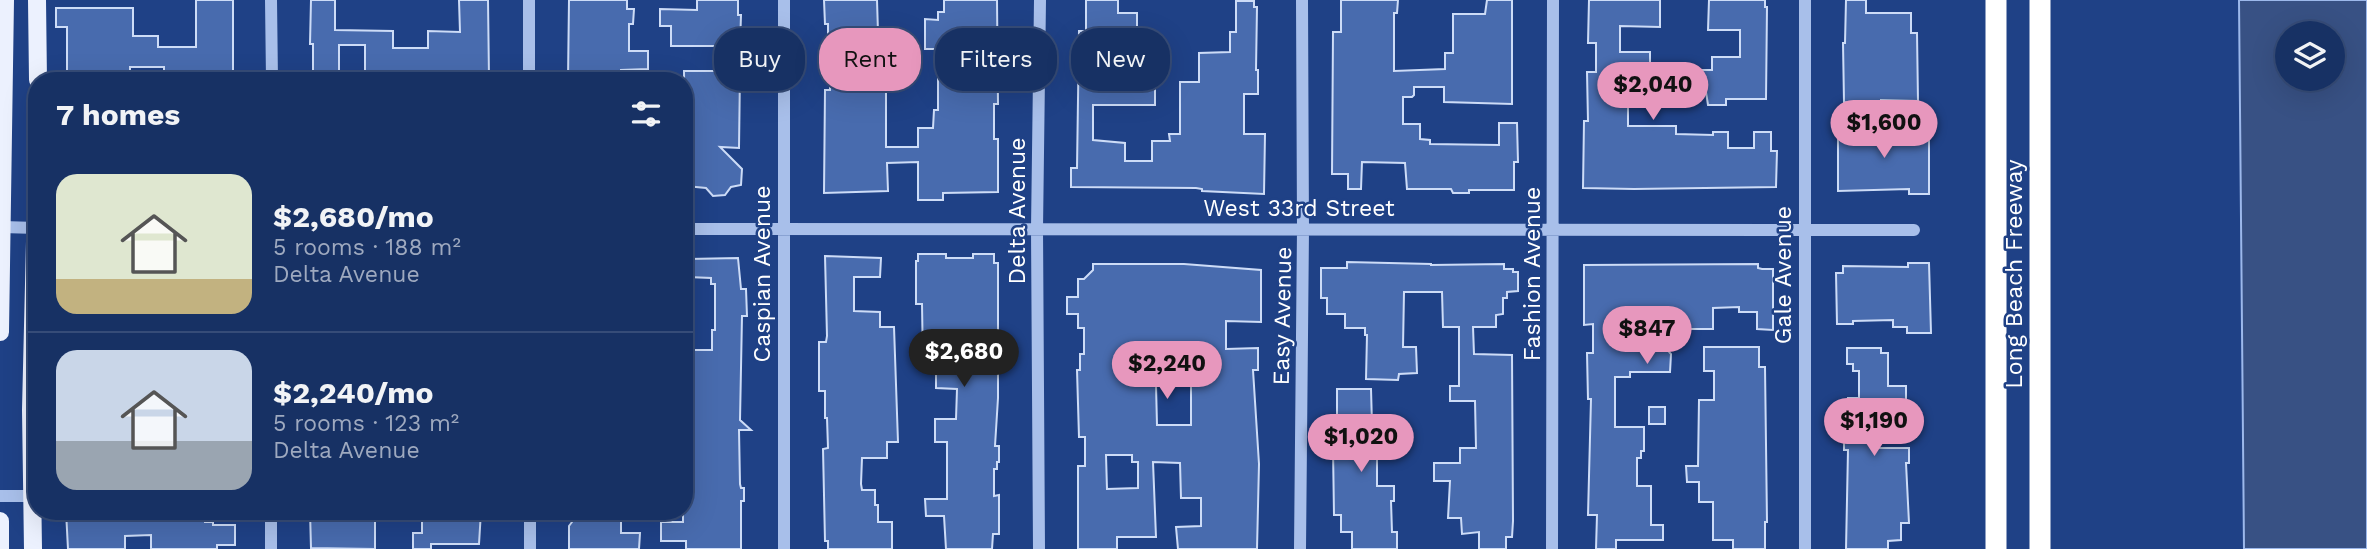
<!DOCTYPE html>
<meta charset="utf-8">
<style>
:root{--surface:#173164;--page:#243d6d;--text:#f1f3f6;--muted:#9ea9bf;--line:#364c78;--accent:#e797bd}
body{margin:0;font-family:"Work Sans",sans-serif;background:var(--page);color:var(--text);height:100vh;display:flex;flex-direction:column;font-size:26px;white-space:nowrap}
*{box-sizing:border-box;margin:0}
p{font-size:23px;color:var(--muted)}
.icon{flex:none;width:38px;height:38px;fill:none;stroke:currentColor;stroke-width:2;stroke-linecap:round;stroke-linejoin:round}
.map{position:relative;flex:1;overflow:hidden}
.sheet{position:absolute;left:28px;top:72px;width:665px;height:448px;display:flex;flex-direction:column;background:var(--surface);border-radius:28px;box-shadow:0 7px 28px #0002,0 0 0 2px var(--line)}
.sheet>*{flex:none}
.top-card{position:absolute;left:714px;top:28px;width:665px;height:63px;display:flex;gap:14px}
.tools{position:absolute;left:2275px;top:21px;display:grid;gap:14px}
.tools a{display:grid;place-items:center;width:70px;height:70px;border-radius:50%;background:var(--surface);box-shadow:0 7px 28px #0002,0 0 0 2px var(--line);font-size:35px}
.price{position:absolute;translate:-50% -60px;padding:0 16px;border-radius:24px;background:var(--accent);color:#111;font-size:23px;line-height:46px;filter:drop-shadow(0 2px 4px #0008)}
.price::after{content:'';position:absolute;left:50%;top:42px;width:21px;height:16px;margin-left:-10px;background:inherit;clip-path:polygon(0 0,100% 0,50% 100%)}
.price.active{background:#222;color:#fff}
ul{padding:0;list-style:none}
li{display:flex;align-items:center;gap:21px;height:175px;padding:0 28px}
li+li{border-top:2px solid var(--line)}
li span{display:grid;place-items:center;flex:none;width:196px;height:140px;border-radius:21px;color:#555}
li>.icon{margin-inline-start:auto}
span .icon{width:84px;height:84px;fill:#fffc;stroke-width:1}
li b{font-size:30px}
h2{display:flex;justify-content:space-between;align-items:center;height:84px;padding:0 28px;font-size:30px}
.chip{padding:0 24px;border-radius:28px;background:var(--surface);box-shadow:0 7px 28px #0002,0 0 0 2px var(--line);font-size:24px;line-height:63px}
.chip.active{background:var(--accent);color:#111}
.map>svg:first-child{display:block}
</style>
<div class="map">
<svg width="2367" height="549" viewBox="0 0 2367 549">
<rect width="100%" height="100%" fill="#1f4186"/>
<path fill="#385184" stroke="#9cb8eb" stroke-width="2" fill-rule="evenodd" d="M2239 0H2367V549H2244ZM2287 33H2333V79H2287Z"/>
<path fill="#486bae" stroke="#cddcf7" stroke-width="2" fill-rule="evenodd" d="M196 0H233V80H164V67H130V80H67V27H56V8H133V36H158V47H196Z
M311 0H335V30L393 31V48H428V31L460 32 459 0H488L489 79 440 80V75H393V78H365V45H339V78L319 77V74H313V44H310Z
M569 0H627V9H634L633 24H629V51H648V69L621 70V80H568Z
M697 0H738V15H741L740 46H671V26H660V9L697 10Z
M824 0H877L878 32H896V87H886V147H918V128H933L934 110H938V49H925V19L938 20V12H944V0H997L998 104H994V139H998V192L943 193V200H918V162L887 163 888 191 824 193 825 90H830V64H824L825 51H828V24H825Z
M1086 0H1118V13H1137V31H1155V105H1093V140L1125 143V161H1152V141H1170L1169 134H1180V82H1199V53L1230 52V32H1236V1H1254V7H1257L1256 70H1258V94H1244V134H1265L1264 194 1202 191V189L1196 188 1071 187V168H1077L1079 31H1086Z
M1341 0H1398L1397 13H1394V71L1445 69V53H1453V14H1485L1487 0H1512V104L1444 102V87H1414V95L1412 97H1403V124H1420V139L1430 140V144L1499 145V123H1517L1518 162H1514V190H1469V193H1453L1451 189H1407L1405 163 1362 162 1361 189H1348V174H1332L1333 32H1341Z
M1589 0H1660V27L1620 26V52H1650V68H1645L1646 80H1643V100H1628V126H1676V134L1713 135V132H1728V148H1754V132H1771V151H1777L1776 187 1634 189 1583 188 1584 121H1588L1587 72H1596V43H1588Z
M1709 0H1765V7H1767L1766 99H1726V105H1708L1706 92 1687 93V70H1712V57H1740V30H1708Z
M1846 0H1866V13H1911V33H1917L1918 101 1881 100V105L1844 102 1843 43H1845Z
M684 71H740L739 148 720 147 742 169 741 185 731 187 725 195 713 196 706 188 686 186 685 184Z
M1870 126 1929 129V194H1909V189L1838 191V132H1870Z
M918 254H946V258H973V254H994V263H998V398L995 446H999V462H997V469H994V496L999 495V534H993L992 549H946L944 516H926L925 499H947V442H935V419H956L957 389 936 388V365H923L922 304H916V261H918Z
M825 256 881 258 880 277H854V311L880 312V327H894L898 442H887V458H862L861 484 862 490H875V505H878V522H892V549H828V541H825L823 449 828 448 827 418H825V391H819V342H826L827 336Z
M738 258 741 289H746L747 316H742L740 420 751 430H739L740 484 741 488H744V501H741V549H686V541H661V522H683V511H684V366H688V350H712V330H715V284H711V278L688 277V259Z
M1347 262 1431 264V265L1504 264V269H1513V272H1518V291L1507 292V298H1503V314L1496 315V327H1473L1474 354 1512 355 1513 521 1512 537H1506V549H1479V532L1462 534 1461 518H1448L1450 481H1434V463H1460V448H1476L1475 401H1450V386H1459V327H1443L1442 292H1404L1403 347H1416L1417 373 1399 374 1398 380 1366 379 1367 335H1365V328H1345V314H1327V298H1321V268H1347Z
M1908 263H1929L1931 333H1907V327H1893V320L1853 321V324H1837L1836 273H1843V266L1908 267Z
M1093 264H1184L1261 270V322L1226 321V349L1258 348V370H1253L1259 464 1257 549H1178L1176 527 1201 526V498H1181L1180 463 1153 462 1156 537H1117V549H1078V466H1085V437H1079L1077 370H1080V354H1084V328H1078V314H1067V297H1078V279H1084L1093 270ZM1160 383H1191V425H1157L1156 385H1160ZM1106 455H1132V462H1138V488L1107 489Z
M1758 264V268L1762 269H1773V330L1757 329V312H1739V307L1713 308V329H1649L1671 354 1670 372H1630V377H1615V427H1644V451H1641V458H1637V486H1651V525H1663V540H1616V549H1596L1597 515H1588L1591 399H1588L1587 353H1593V324L1584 325V265Z
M1704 347H1759V367H1765L1767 522H1765V549H1733V540H1713V502H1699V482H1687L1686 466H1698L1699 400H1714V371H1704Z
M1847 348H1881V353H1888V386H1906V401H1894V421H1876V448H1909V463H1906L1909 523H1901V540L1888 541V549H1846L1848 450H1844V434H1848V398H1859V371H1853V364H1847Z
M1337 389H1371L1372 424H1390L1389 444 1377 445V486H1394V501H1391L1392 532H1397V549H1352V532H1341V515H1334L1333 449H1336L1337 444Z
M1649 407H1665V424H1649Z
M66 511H126V520L178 519V511H205V522H213V525H235V545H217V549H151V535L125 536V549H68Z
M310 511H375V549L311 548Z
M422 511H481L479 544H431V549H413V533H422Z
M572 511H621V533H640L639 549H569V526L572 522Z"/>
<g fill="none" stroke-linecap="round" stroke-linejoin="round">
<path stroke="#a8bfea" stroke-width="12" d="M271 0 272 80
M529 0V80
M1805 0V549
M2 227 37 228
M684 229 1914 230
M0 496H33
M530 511V549
M271 549V511
M784 549V0
M1039 549 1037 229 1040 0
M1300 549 1303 229 1302 0
M1552 549 1553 0"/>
<path stroke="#ecf1fe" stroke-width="18" d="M37 0 38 80
M0 332 5 0
M0 521V549
M33 549 31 410 37 158"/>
<path stroke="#fff" stroke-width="21" d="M1996 0V549
M2040 549V0"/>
</g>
<g text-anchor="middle" stroke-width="5" stroke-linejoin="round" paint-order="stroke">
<g font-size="23" fill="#fff" stroke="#1f4186">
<text x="1299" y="216">West 33rd Street</text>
<text transform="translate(1017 211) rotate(-90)" y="8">Delta Avenue</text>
<text transform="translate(762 274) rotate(-90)" y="8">Caspian Avenue</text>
<text transform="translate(1532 274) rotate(-90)" y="8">Fashion Avenue</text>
<text transform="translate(2014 274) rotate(-90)" y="8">Long Beach Freeway</text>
<text transform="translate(1783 275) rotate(-90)" y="8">Gale Avenue</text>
<text transform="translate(1282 316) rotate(-89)" y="8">Easy Avenue</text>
</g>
</g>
</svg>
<div class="tools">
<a><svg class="icon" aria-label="layers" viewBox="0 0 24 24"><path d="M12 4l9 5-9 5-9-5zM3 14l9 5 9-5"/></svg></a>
</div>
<b class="price" style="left:1653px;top:122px">$2,040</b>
<b class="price" style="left:1884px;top:160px">$1,600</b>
<b class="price" style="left:1647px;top:366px">$847</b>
<b class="price active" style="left:964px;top:389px">$2,680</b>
<b class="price" style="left:1167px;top:401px">$2,240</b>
<b class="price" style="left:1874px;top:458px">$1,190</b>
<b class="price" style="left:1361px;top:474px">$1,020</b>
<div class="top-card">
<a class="chip">Buy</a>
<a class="chip active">Rent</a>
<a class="chip">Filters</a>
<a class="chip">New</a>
</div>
<section class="sheet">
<h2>7 homes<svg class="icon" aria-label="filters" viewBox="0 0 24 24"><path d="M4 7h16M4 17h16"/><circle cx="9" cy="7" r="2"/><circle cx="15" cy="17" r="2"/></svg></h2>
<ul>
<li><span style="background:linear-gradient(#dfe7d0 75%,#c2b280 0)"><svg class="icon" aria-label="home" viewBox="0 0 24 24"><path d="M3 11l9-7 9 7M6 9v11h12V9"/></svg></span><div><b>$2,680/mo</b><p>5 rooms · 188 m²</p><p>Delta Avenue</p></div></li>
<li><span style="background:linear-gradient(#c9d6e8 65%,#9aa5b1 0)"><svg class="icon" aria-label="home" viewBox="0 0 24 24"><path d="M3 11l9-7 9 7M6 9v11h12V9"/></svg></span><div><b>$2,240/mo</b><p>5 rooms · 123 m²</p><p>Delta Avenue</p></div></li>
</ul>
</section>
</div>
